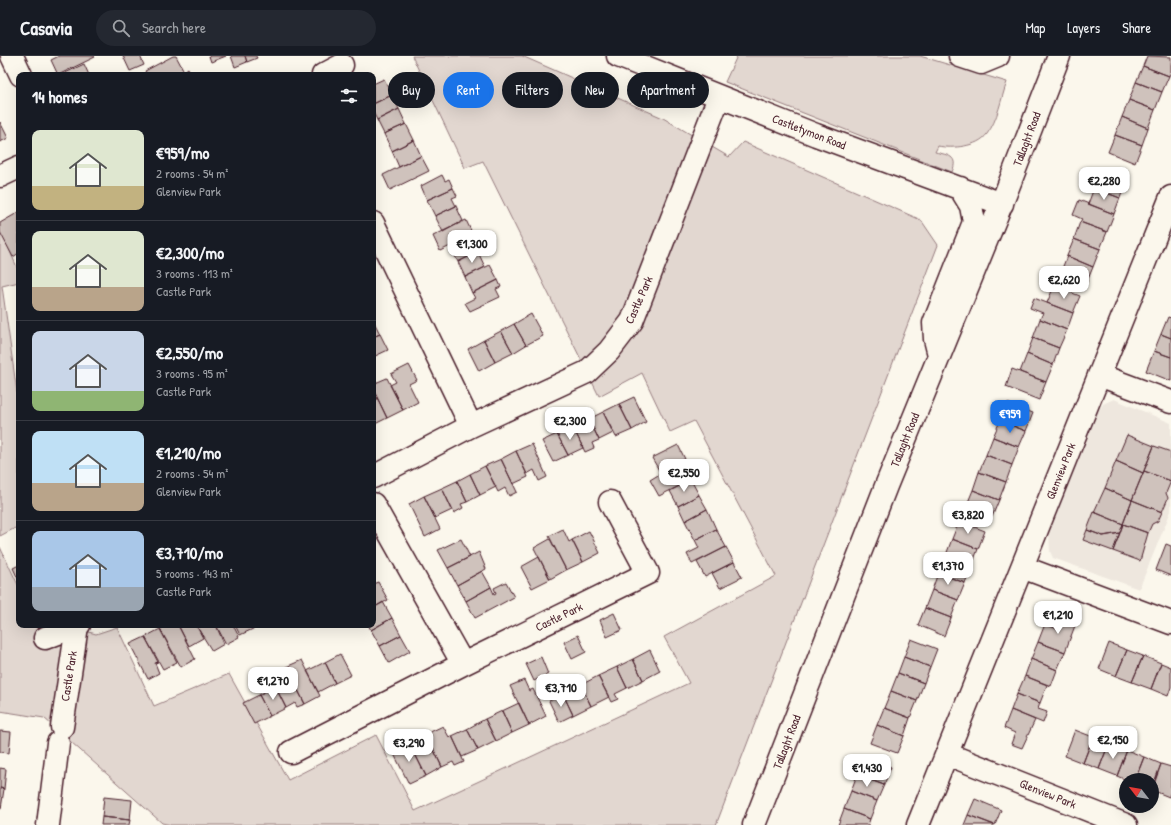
<!DOCTYPE html>
<meta charset="utf-8">
<style>
:root{--surface:#171b24;--page:#242831;--text:#f1f3f6;--muted:#9ea1a6;--line:#363941;--accent:#1a73e8}
body{margin:0;font-family:"Patrick Hand",sans-serif;background:var(--page);color:var(--text);height:100vh;display:flex;flex-direction:column;font-size:15px;white-space:nowrap}
*{box-sizing:border-box;margin:0}
p{font-size:13px;color:var(--muted)}
.icon{flex:none;width:22px;height:22px;fill:none;stroke:currentColor;stroke-width:2;stroke-linecap:round;stroke-linejoin:round}
.map{position:relative;flex:1;overflow:hidden}
.drawer{position:absolute;left:16px;top:16px;width:360px;height:556px;display:flex;flex-direction:column;background:var(--surface);border-radius:8px;box-shadow:0 4px 16px #0002}
.drawer>*{flex:none}
.top-card{position:absolute;left:388px;top:16px;width:380px;height:36px;display:flex;gap:8px}
.needle{width:26px;rotate:301deg}
.controls{position:absolute;left:1119px;top:717px;display:grid;gap:8px}
.controls a{display:grid;place-items:center;width:40px;height:40px;border-radius:50%;background:var(--surface);box-shadow:0 4px 16px #0002;font-size:20px}
.price{position:absolute;translate:-50% -34px;padding:0 9px;border-radius:8px;background:#fff;color:#222;font-size:13px;line-height:26px;filter:drop-shadow(0 1px 2px #0008)}
.price::after{content:'';position:absolute;left:50%;top:24px;width:12px;height:9px;margin-left:-6px;background:inherit;clip-path:polygon(0 0,100% 0,50% 100%)}
.price.current{background:var(--accent);color:#fff}
ul{padding:0;list-style:none}
li{display:flex;align-items:center;gap:12px;height:100px;padding:0 16px}
li+li{border-top:1px solid var(--line)}
li span{display:grid;place-items:center;flex:none;width:112px;height:80px;border-radius:8px;color:#555}
li>.icon{margin-inline-start:auto}
span .icon{width:48px;height:48px;fill:#fffc;stroke-width:1}
li b{font-size:17px}
h2{display:flex;justify-content:space-between;align-items:center;height:48px;padding:0 16px;font-size:17px}
.tag{padding:0 14px;border-radius:18px;background:var(--surface);box-shadow:0 4px 16px #0002;font-size:14px;line-height:36px}
.tag.current{background:var(--accent);color:#fff}
header{display:flex;align-items:center;gap:24px;box-sizing:border-box;height:56px;padding:0 20px;background:var(--surface);border-bottom:1px solid var(--line)}
header strong{font-size:19px}
nav{display:flex;gap:22px;margin-inline-start:auto;font-size:14px}
.search{width:280px;height:36px;background:var(--page);display:flex;align-items:center;gap:10px;box-sizing:border-box;padding:0 14px;border-radius:22px;color:var(--muted);font-size:15px}
.map>svg:first-child{display:block}
</style>
<header>
<strong>Casavia</strong>
<div class="search"><svg class="icon" aria-label="search" viewBox="0 0 24 24"><circle cx="10" cy="10" r="6"/><path d="M15 15l6 6"/></svg>Search here</div>
<nav><a>Map</a><a>Layers</a><a>Share</a></nav>
</header>
<div class="map">
<svg width="1171" height="769" viewBox="0 0 1171 769">
<rect width="100%" height="100%" fill="#fbf7ec"/>
<filter id="ink" filterUnits="userSpaceOnUse"><feTurbulence type="fractalNoise" baseFrequency=".025" numOctaves="2"/><feDisplacementMap in="SourceGraphic" scale="8" xChannelSelector="R" yChannelSelector="G"/><feConvolveMatrix kernelMatrix="1 2 1 2 8 2 1 2 1" color-interpolation-filters="sRGB"/></filter>
<g filter="url(#ink)">
<path fill="#eee7de" d="M1114 343 1171 367V455L1139 533 1053 502 1050 495 1049 478 1051 472 1097 357 1103 348Z"/>
<path fill="#e2d7d0" stroke="#967b7e" d="M412 0H522L663 62 729 101 743 86 921 164 938 189 716 769H171L162 767 44 662 0 655V491L19 531V569H64L96 578 117 571 154 650 229 618 288 724 376 679 415 755 689 627 664 581 776 520 694 365 670 376 642 317 599 340 483 105 465 112Z
M737 0H920L1007 26C1001 42 998 64 987 78 978 91 952 93 938 90L935 96C948 99 959 100 952 116L725 26Z
M0 172 19 216V226L2 230 19 351V470L0 480Z"/>
<path fill="#cfc2bc" stroke="#4a1f2b" d="M59 0H94L95 1 58 19 51 4Z
M123 0H140L144 9 130 15Z
M173 0H176L184 15 188 12 192 19H147L145 15Z
M209 0H226L211 6Z
M231 0H245L247 6 235 11Z
M245 0H256L257 2 247 6Z
M1147 0 1171 1V15L1169 20 1143 10Z
M84 8 89 19H61Z
M1143 10 1169 20 1162 36 1136 26Z
M384 23 392 39 373 48V28Z
M1136 26 1162 36 1155 54 1129 44Z
M392 39 399 53 377 64 373 56V48Z
M1129 44 1155 54 1148 72 1122 61Z
M399 53 406 68 384 78 377 64Z
M1122 61 1148 72 1142 89 1115 79Z
M0 66 8 82 0 86Z
M406 68 414 84 392 95 384 78Z
M1115 79 1142 89 1135 107 1108 96Z
M414 84 421 100 399 111 392 95Z
M421 100 429 115 390 134 383 119Z
M1101 114 1127 124 1120 142 1094 132Z
M442 119 445 125 449 123 453 132 427 144 421 130Z
M453 132 457 140 452 142 456 150 435 160 427 144Z
M1094 132 1120 142 1114 158 1088 148Z
M1079 144 1114 158 1107 176 1080 166 1082 163 1073 159Z
M456 150 463 165 443 176 435 160Z
M19 156V197L13 201 0 176V167Z
M466 164 473 179 440 195 433 180Z
M1080 166 1107 176 1100 193 1074 183Z
M471 180 478 196 458 206 450 190Z
M1074 183 1100 193 1093 211 1067 200Z
M478 196 485 211 465 221 458 206Z
M1067 200 1093 211 1086 228 1060 218Z
M490 209 498 224 472 237 465 221Z
M498 224 501 231 496 233 500 241 470 255 465 247 475 242 472 237Z
M1054 230 1080 240 1073 257 1047 247Z
M1034 242 1073 257 1067 274 1040 263 1043 257 1030 252Z
M531 258 543 280 526 289 514 268Z
M1168 261 1171 262V282L1161 278Z
M1040 263 1067 274 1059 292 1033 282Z
M373 264 380 278 373 281Z
M514 268 526 289 513 297 501 275Z
M501 275 513 297 495 306 484 284Z
M380 278 388 294 373 301V281Z
M1161 278 1171 282V301L1154 295Z
M1033 282 1059 292 1053 309 1027 298Z
M484 284 495 306 479 315 468 293Z
M1154 295 1171 301V325L1146 315Z
M1027 298 1053 309 1046 326 1020 316Z
M409 309 417 324 409 328 418 346 403 354 390 329 396 326 391 318Z
M1012 313 1046 326 1039 344 1006 331Z
M387 322 403 354 387 362 373 333V328Z
M373 333 387 362 373 369Z
M634 341 646 366 632 374 619 348Z
M1007 347 1033 357 1026 375 1000 365Z
M619 348 632 374 616 381 603 356Z
M603 356 613 377 599 384 589 363Z
M589 363 599 384 592 387 594 392 585 396 573 371Z
M1000 365 1026 375 1019 391 993 381Z
M573 371 583 392 568 399 557 378Z
M557 378 568 399 553 406 542 385Z
M1127 379 1154 390 1143 417 1116 405Z
M993 381 1019 391 1012 409 986 399Z
M532 388 547 421 539 425 534 414 527 418 516 395Z
M678 389 685 403 660 416 652 402Z
M1154 390 1171 396V425L1144 415Z
M516 395 528 421 513 428 501 403Z
M986 399 1012 409 1006 426 979 416Z
M501 403 517 436 509 440 505 432 498 436 485 410Z
M681 405 691 424 659 440 650 424Z
M1116 405 1143 417 1132 444 1105 432Z
M485 410 496 431 480 439 470 418Z
M1144 415 1171 425 1166 437 1168 442 1162 456 1132 444Z
M979 416 1006 426 999 444 973 434Z
M470 418 480 439 467 446 457 425Z
M691 424 699 439 678 450 670 435Z
M457 425 467 446 461 448 463 452 454 457 442 432Z
M442 432 452 454 435 462 424 440Z
M1105 432 1132 444 1123 468 1094 456Z
M973 434 999 444 992 461 966 451Z
M699 439 707 453 685 465 678 450Z
M424 440 440 473 425 481 409 448Z
M1132 444 1162 456 1158 465 1152 468 1148 477 1123 468Z
M707 453 716 473 695 484 685 465Z
M1094 456 1123 468 1120 477 1103 480 1087 474Z
M959 465 985 475 978 493 952 483Z
M1123 468 1148 477 1140 505 1113 495Z
M563 473 569 486 572 484 583 506 566 514 549 480Z
M716 473 726 491 692 508 687 498 699 492 695 484Z
M1087 474 1103 480 1120 477 1113 495 1083 484Z
M589 475 600 497 583 506 572 484Z
M461 483 470 501 448 512 438 494Z
M550 483 566 514 550 523 534 492Z
M952 483 978 493 972 509 946 499Z
M1166 488 1171 490V520L1156 514Z
M726 491 734 506 705 521 697 506Z
M479 496 486 513 457 529 448 512Z
M946 499 972 509 965 527 938 517Z
M539 501 550 523 532 532 521 511Z
M734 506 742 521 720 532 712 517Z
M19 509V525L13 512Z
M482 515 491 531 466 545 457 529Z
M938 517 965 527 958 544 932 534Z
M378 526 388 544 373 552V528Z
M506 526 514 541 475 562 466 545 491 531 494 538 496 537 494 532Z
M932 534 958 544 951 562 925 552Z
M383 546 392 562 371 574 368 569H373V552Z
M925 552 951 562 944 580 918 569Z
M614 557 622 574 607 581 600 564Z
M1062 561 1076 567 1065 596 1038 586 1045 568 1057 573Z
M392 562 401 579 380 590 371 574Z
M167 569H178L195 603 181 611 160 573Z
M178 569H196L203 582 189 590Z
M196 569H216L224 588 212 595Z
M216 569H233L239 581 226 588Z
M235 569H254L255 572 240 579Z
M160 573 177 606 163 613 145 581Z
M401 579 410 595 389 607 380 590Z
M578 579 586 596 572 603 564 586Z
M145 581 158 606 155 607 159 617 148 623 130 588Z
M911 583 937 593 930 611 904 601Z
M1038 586 1065 596 1057 614 1031 603Z
M1109 587 1127 594 1116 620 1099 613Z
M650 594 660 615 643 624 633 603Z
M1127 594 1143 600 1132 626 1116 620Z
M340 598 351 619 335 627 325 606Z
M1143 600 1161 607 1151 633 1132 626Z
M541 601 548 618 534 625 526 608Z
M904 601 930 611 924 627 898 617Z
M633 603 643 624 627 632 617 611Z
M1031 603 1057 614 1051 630 1025 620Z
M302 604 320 640 305 648 286 611Z
M325 606 335 627 318 636 307 615Z
M1161 607 1171 611V631L1168 640 1151 633Z
M617 611 627 632 615 638 618 643 611 646 598 620Z
M898 617 924 627 917 645 891 635Z
M598 620 609 641 591 650 581 629Z
M1025 620 1047 629 1040 647 1017 638Z
M292 622 305 648 297 651 295 647 286 652 275 630Z
M524 624 529 635 533 633 546 660 529 669 510 630Z
M581 629 591 650 573 659 563 638Z
M275 630 286 652 270 660 259 639Z
M891 635 917 645 910 662 884 652Z
M563 638 573 659 559 666 549 645Z
M1017 638 1040 647 1038 653 1047 656 1043 667 1011 654Z
M259 639 270 660 254 668 243 647Z
M519 647 529 669 512 677 502 655Z
M884 652 910 662 904 680 877 669Z
M1011 654 1035 664 1022 692 1011 688 1015 677 1004 672Z
M502 655 512 677 496 685 485 663Z
M485 663 496 685 478 694 467 673Z
M877 669 904 680 897 697 870 687Z
M443 670 449 681 452 680 464 706 455 710 453 706 442 711 426 678Z
M467 673 478 694 462 701 452 680Z
M1075 674 1093 681 1083 707 1065 700Z
M0 675 11 676 9 697 0 696Z
M1093 681 1109 687 1099 713 1083 707Z
M409 686 426 720 409 728 392 694Z
M1109 687 1127 694 1117 720 1099 713Z
M432 690 442 711 426 720 415 698Z
M1127 694 1144 701 1135 724H1126L1117 720Z
M864 701 891 711 884 729 857 719Z
M1144 701 1161 708 1152 732V724H1135Z
M1161 708 1171 711V735L1169 741 1152 734Z
M0 712 6 713 4 733 0 732Z
M857 719 884 729 877 745 851 735Z
M0 732 4 733 1 753H0Z
M851 735 877 745 870 763 844 753Z
M104 741 132 744 130 764 102 761Z
M975 743 1001 754 995 769 968 759Z
M844 753 870 763 868 769H838Z
M968 759 994 769H964Z
M102 761 130 764 129 769H101Z"/>
<g fill="none" stroke-linecap="round" stroke-linejoin="round">
<defs>
<path id="minor" d="M12 0 21 19
M618 0 816 79 1002 148
M960 0 981 7 998 0
M323 19 342 9
M0 120 19 111
M373 167 471 370
M939 299 935 283 934 267 974 166 971 150 960 132
M1099 319 1171 346
M373 421 471 370 587 316 609 295 632 265 719 41
M373 448 463 608
M1022 511 1171 567
M45 582 79 569
M62 671 77 570
M291 696 463 608 648 517 610 446
M947 698 1126 769
M48 769 58 687
M754 769 886 430 1005 139 1059 0
M918 769 1171 141"/>
</defs>
<use href="#minor" stroke="#4a1f2b" stroke-width="25"/>
<use href="#minor" stroke="#fbf7ec" stroke-width="22"/>
</g>
</g>
<g text-anchor="middle" stroke-width="3" stroke-linejoin="round" paint-order="stroke">
<g font-size="12" fill="#4a1f2b" stroke="#fbf7ec">
<text transform="translate(809 76) rotate(21)" y="4">Castletymon Road</text>
<text transform="translate(1027 83) rotate(-69)" y="4">Tallaght Road</text>
<text transform="translate(639 244) rotate(-66)" y="4">Castle Park</text>
<text transform="translate(905 384) rotate(-68)" y="4">Tallaght Road</text>
<text transform="translate(1061 415) rotate(-68)" y="4">Glenview Park</text>
<text transform="translate(559 561) rotate(-26)" y="4">Castle Park</text>
<text transform="translate(69 620) rotate(-81)" y="4">Castle Park</text>
<text transform="translate(787 686) rotate(-69)" y="4">Tallaght Road</text>
<text transform="translate(1048 738) rotate(22)" y="4">Glenview Park</text>
</g>
</g>
</svg>
<div class="controls">
<a><svg class="needle" viewBox="-14 -14 28 28"><path d="M0-13l5 13h-10z" fill="#e53935"/><path d="M0 13l5-13h-10z" fill="#9ea1a6"/></svg></a>
</div>
<b class="price" style="left:1104px;top:145px">€2,280</b>
<b class="price" style="left:472px;top:208px">€1,300</b>
<b class="price" style="left:1064px;top:244px">€2,620</b>
<b class="price current" style="left:1010px;top:378px">€959</b>
<b class="price" style="left:570px;top:385px">€2,300</b>
<b class="price" style="left:684px;top:437px">€2,550</b>
<b class="price" style="left:968px;top:479px">€3,820</b>
<b class="price" style="left:948px;top:530px">€1,370</b>
<b class="price" style="left:1058px;top:579px">€1,210</b>
<b class="price" style="left:273px;top:645px">€1,270</b>
<b class="price" style="left:561px;top:652px">€3,710</b>
<b class="price" style="left:1113px;top:704px">€2,150</b>
<b class="price" style="left:409px;top:707px">€3,290</b>
<b class="price" style="left:867px;top:732px">€1,430</b>
<div class="top-card">
<a class="tag">Buy</a>
<a class="tag current">Rent</a>
<a class="tag">Filters</a>
<a class="tag">New</a>
<a class="tag">Apartment</a>
</div>
<section class="drawer">
<h2>14 homes<svg class="icon" aria-label="filters" viewBox="0 0 24 24"><path d="M4 7h16M4 17h16"/><circle cx="9" cy="7" r="2"/><circle cx="15" cy="17" r="2"/></svg></h2>
<ul>
<li><span style="background:linear-gradient(#dfe7d0 70%,#c2b280 0)"><svg class="icon" aria-label="home" viewBox="0 0 24 24"><path d="M3 11l9-7 9 7M6 9v11h12V9"/></svg></span><div><b>€959/mo</b><p>2 rooms · 54 m²</p><p>Glenview Park</p></div></li>
<li><span style="background:linear-gradient(#dfe7d0 70%,#b9a48a 0)"><svg class="icon" aria-label="home" viewBox="0 0 24 24"><path d="M3 11l9-7 9 7M6 9v11h12V9"/></svg></span><div><b>€2,300/mo</b><p>3 rooms · 113 m²</p><p>Castle Park</p></div></li>
<li><span style="background:linear-gradient(#c9d6e8 75%,#8fb573 0)"><svg class="icon" aria-label="home" viewBox="0 0 24 24"><path d="M3 11l9-7 9 7M6 9v11h12V9"/></svg></span><div><b>€2,550/mo</b><p>3 rooms · 95 m²</p><p>Castle Park</p></div></li>
<li><span style="background:linear-gradient(#bfe0f5 65%,#b9a48a 0)"><svg class="icon" aria-label="home" viewBox="0 0 24 24"><path d="M3 11l9-7 9 7M6 9v11h12V9"/></svg></span><div><b>€1,210/mo</b><p>2 rooms · 54 m²</p><p>Glenview Park</p></div></li>
<li><span style="background:linear-gradient(#a9c7e8 70%,#9aa5b1 0)"><svg class="icon" aria-label="home" viewBox="0 0 24 24"><path d="M3 11l9-7 9 7M6 9v11h12V9"/></svg></span><div><b>€3,710/mo</b><p>5 rooms · 143 m²</p><p>Castle Park</p></div></li>
</ul>
</section>
</div>
